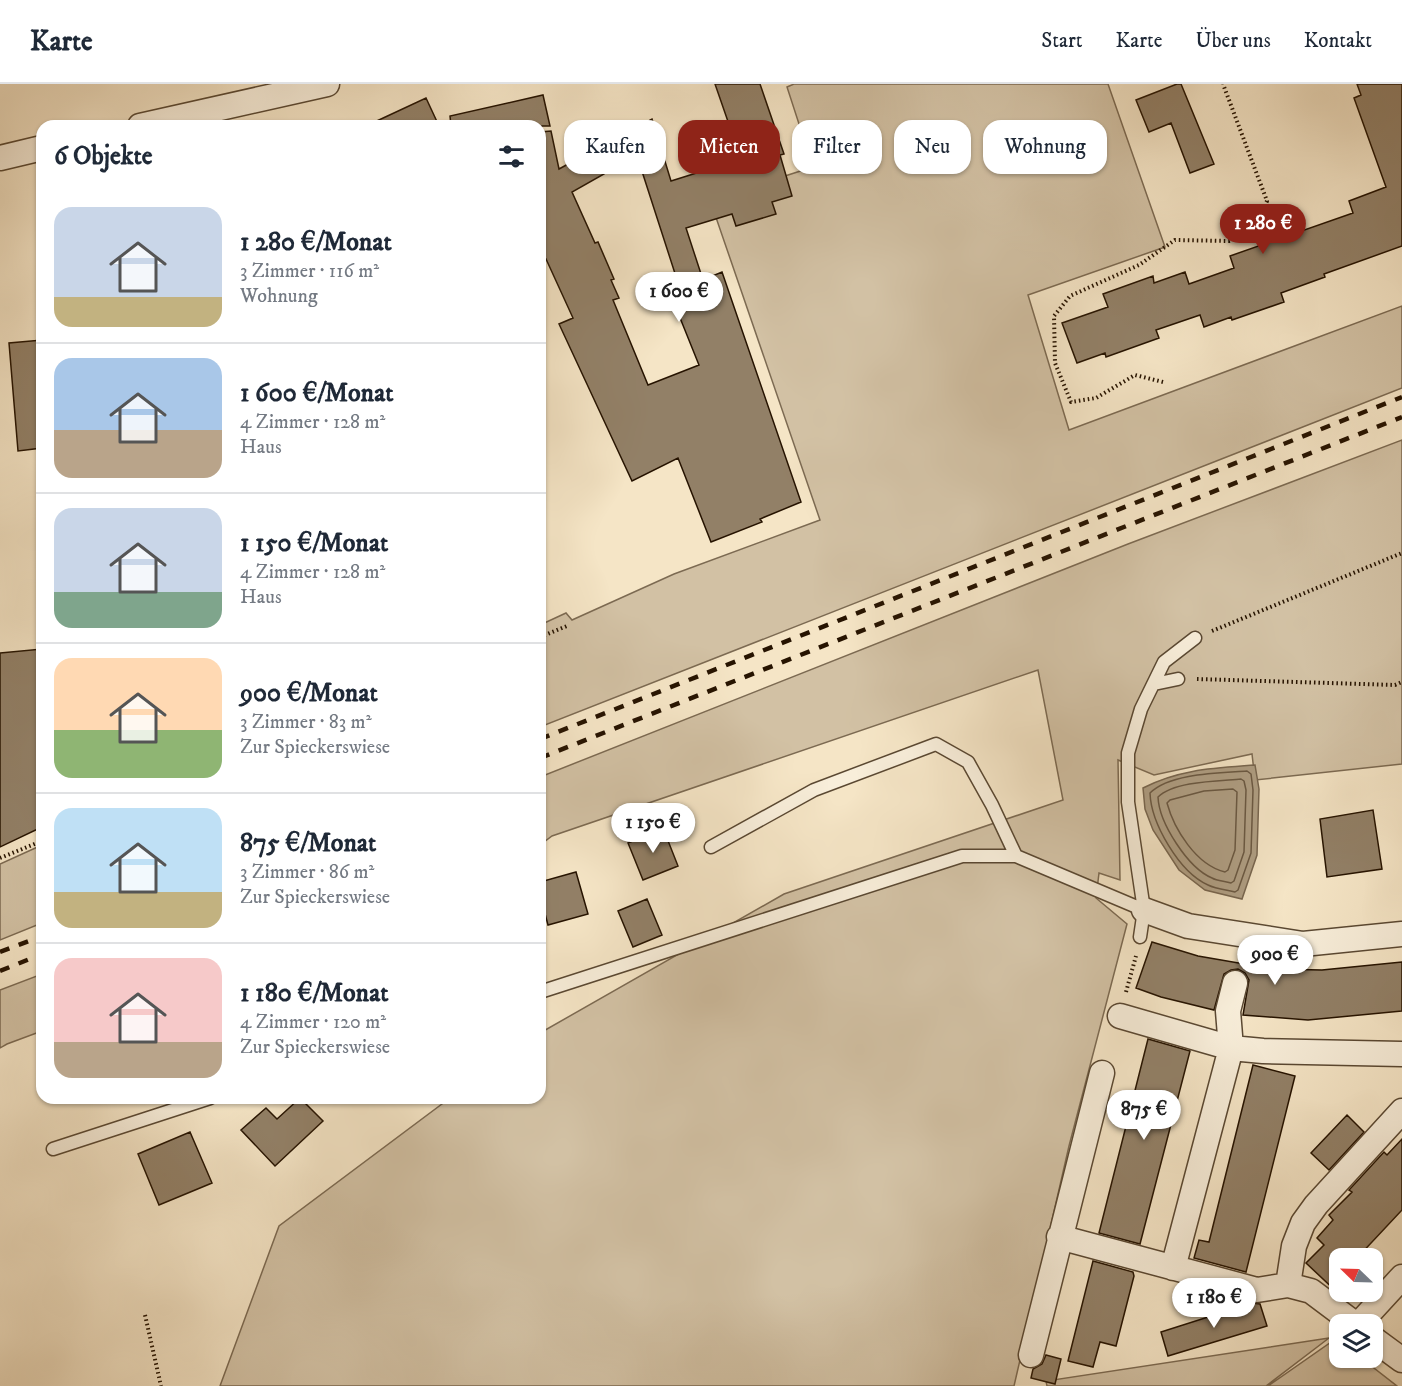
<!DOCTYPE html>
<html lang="de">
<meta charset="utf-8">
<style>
:root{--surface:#fff;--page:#f2f2f3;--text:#1f2937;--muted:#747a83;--line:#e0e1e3;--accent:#8f2418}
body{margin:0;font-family:"IM FELL DW Pica",serif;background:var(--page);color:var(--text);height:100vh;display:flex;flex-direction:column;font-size:22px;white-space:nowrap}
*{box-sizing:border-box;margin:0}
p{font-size:20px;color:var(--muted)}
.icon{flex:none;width:33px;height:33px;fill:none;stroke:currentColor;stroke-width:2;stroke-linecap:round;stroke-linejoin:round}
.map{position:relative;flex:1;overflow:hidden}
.details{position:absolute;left:36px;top:36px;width:510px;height:984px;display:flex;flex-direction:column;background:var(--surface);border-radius:18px;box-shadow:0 2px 4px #0004}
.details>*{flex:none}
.top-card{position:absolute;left:564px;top:36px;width:570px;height:54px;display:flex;gap:12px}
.needle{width:39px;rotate:293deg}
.buttons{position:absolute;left:1329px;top:1164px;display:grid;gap:12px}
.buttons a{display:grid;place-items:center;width:54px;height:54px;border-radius:12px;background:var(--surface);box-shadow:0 2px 4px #0004;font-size:30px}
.price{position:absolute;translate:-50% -51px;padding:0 14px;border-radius:21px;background:#fff;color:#222;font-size:20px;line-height:39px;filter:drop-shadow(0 2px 3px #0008)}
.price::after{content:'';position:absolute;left:50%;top:36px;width:18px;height:14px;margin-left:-9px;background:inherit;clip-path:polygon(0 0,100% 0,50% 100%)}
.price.current{background:var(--accent);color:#fff}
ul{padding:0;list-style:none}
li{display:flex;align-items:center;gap:18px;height:150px;padding:0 18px}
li+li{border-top:2px solid var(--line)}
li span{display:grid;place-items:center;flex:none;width:168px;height:120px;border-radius:18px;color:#555}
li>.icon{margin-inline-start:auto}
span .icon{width:72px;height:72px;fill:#fffc;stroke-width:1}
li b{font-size:26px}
h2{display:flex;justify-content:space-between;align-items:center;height:72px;padding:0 18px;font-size:26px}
.tag{padding:0 21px;border-radius:18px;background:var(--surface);box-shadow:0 2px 4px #0004;font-size:21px;line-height:54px}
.tag.current{background:var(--accent);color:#fff}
header{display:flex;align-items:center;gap:36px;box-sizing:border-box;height:84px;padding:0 30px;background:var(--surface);border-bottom:2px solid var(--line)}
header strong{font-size:28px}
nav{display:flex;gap:33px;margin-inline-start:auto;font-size:21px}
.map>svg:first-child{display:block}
</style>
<header>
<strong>Karte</strong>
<nav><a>Start</a><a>Karte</a><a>Über uns</a><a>Kontakt</a></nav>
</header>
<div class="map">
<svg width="1402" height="1302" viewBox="0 0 1402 1302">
<rect width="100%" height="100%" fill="#f5e5c6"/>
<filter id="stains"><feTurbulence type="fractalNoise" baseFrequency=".00333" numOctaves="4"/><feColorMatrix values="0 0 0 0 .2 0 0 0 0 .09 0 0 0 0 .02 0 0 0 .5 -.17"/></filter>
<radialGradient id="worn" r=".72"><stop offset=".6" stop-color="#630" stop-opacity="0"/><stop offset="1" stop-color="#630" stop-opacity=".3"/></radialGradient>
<path fill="#d2c1a4" stroke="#7c6a52" stroke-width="1.5" d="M794 0H1108L1165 163 1028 211 1069 346 1402 222V304L540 643V541L566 529 572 536 674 490 820 436 710 116 813 83 787 3Z
M1402 356V680L1255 696 1252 670 1154 691 1118 676 1120 796 1099 789 1096 814 1127 840 1069 1062 1014 1302H220L279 1142 450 1014H540V949L784 810 1063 716 1038 586 552 752 540 761V693L1128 460Z
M42 761V839L0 856V780Z
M42 890V947L7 960 0 964V906Z
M1329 1254 1266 1302H1047L1046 1297Z
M1337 1254 1339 1256 1340 1274H1361L1397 1302H1268Z"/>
<path fill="#af9e83" stroke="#78664f" stroke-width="1.5" d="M1255 681 1259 705 1257 771 1242 815 1205 806 1179 786 1153 746 1145 725 1143 704C1179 685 1216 684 1255 681Z"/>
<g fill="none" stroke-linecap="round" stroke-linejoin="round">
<path stroke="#6a5842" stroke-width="1.5" d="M1247 687 1251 690 1253 706 1251 769 1238 806 1235 808C1227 806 1216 805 1208 801 1179 788 1151 739 1150 709 1170 689 1220 689 1247 687Z
M1241 695 1244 697 1246 706 1244 768 1234 797 1231 799C1225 797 1217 797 1212 794 1188 784 1159 739 1158 713 1174 697 1219 697 1241 695Z
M1233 705 1237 708 1235 766 1228 786 1225 788C1196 781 1174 745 1167 719L1170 716 1204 707Z"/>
</g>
<path fill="#928067" stroke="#261300" stroke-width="1.5" d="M715 0H760L784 70 780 71 792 112 772 118 776 130 736 142 732 130 686 144 703 196 722 188 801 418 760 435 762 438 711 458 678 374 632 397 559 240 573 234 546 175 540 178V48L551 47 559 85 592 67 604 90 572 108 595 159 598 158 614 195 611 196 619 214 613 216 648 301 699 281 670 209 680 205 629 47 652 35 671 97 741 75Z
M1177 0H1181L1214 80 1190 89 1171 39 1149 48 1136 16Z
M1357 0H1402V162L1324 190 1325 193 1281 209 1284 218 1232 236 1231 233 1204 243 1200 231 1156 246 1159 254 1106 273 1105 269 1077 279 1062 239 1108 223 1103 210 1153 192 1154 199 1185 188 1189 200 1234 184 1230 172 1353 129 1349 117 1386 103 1354 14 1361 11Z
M543 11 550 42H451L450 32Z
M426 14 439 42H366Z
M42 256V364L18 367 9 259Z
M42 565V743L0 763V569Z
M1373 726 1382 785 1327 793 1320 735Z
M663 744 678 782 643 796 628 759Z
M576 788 588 830 548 841 540 811V798Z
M647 815 662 851 633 863 618 827Z
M1152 858 1198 872 1274 885 1322 886 1402 878V927L1308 936 1243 931 1249 896 1245 889 1238 885 1231 886 1224 890 1214 926 1161 913 1136 904Z
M1148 955 1190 967 1140 1160 1099 1149Z
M1253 981 1295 992 1246 1188 1194 1174 1199 1156 1209 1158Z
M300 1014 323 1037 275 1082 241 1046 266 1024 277 1035Z
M1347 1031 1364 1048 1329 1086 1311 1069Z
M190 1048 212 1099 159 1121 138 1070Z
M1402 1055V1126L1357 1174H1340V1211L1306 1179 1324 1161 1317 1154 1333 1136 1329 1131 1352 1108 1349 1106 1384 1068 1387 1071Z
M1093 1177 1133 1188 1134 1192 1116 1262 1100 1258 1093 1283 1068 1277Z
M1252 1219 1260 1220 1267 1242 1168 1272 1161 1248Z
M1046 1271 1061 1275 1055 1300 1031 1294 1033 1285 1042 1280Z"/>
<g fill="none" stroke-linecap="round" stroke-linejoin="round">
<defs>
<path id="service" d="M1154 600 1178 595
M711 763 814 706 936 660 968 678 992 721 1016 772
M1140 853 1144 826 1128 718V669L1141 625 1164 578 1195 554
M540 908 962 772H1016L1144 826
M53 1065 210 1014"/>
<path id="minor" d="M140 42 327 0
M0 74 42 64
M1144 826 1188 842 1303 860 1402 850
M1235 899 1228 927 1231 964 1263 967 1402 970
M1120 932 1231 964 1173 1184
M1059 1153 1257 1206 1288 1201 1294 1162 1303 1139 1316 1121 1402 1027
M1288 1201 1311 1207 1355 1240
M1359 1240 1402 1193
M1372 1254 1402 1276
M1031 1271 1102 989"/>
</defs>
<use href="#service" stroke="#5a4832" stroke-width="15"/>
<use href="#minor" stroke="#5a4832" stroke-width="27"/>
<path stroke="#261300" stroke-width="4" stroke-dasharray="1.5 3" stroke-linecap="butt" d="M1163 298 1135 291 1096 314 1071 318 1055 279 1054 232 1070 212 1139 181 1175 156 1229 157 1251 149 1267 117 1223 0
M1212 547 1402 469
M540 553 567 542
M1197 595 1395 601 1402 598
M0 774 42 757
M1126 908 1136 872
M145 1231 161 1302"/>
<use href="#service" stroke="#f8eeda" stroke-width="12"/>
<use href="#minor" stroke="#f8eeda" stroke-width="24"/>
<path stroke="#261300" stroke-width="4.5" stroke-dasharray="10 10" stroke-linecap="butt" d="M540 655 1402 313
M540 674 1402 333
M0 868 42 852
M0 887 42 870"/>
</g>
<rect width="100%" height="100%" filter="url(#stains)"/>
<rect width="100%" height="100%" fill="url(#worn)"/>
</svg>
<div class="buttons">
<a><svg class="needle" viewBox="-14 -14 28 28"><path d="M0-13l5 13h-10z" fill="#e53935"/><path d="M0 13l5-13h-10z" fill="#747a83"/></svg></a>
<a><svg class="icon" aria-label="layers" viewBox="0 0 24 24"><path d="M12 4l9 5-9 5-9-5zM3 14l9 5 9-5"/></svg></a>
</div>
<b class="price current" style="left:1263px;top:171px">1 280 €</b>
<b class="price" style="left:679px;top:239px">1 600 €</b>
<b class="price" style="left:653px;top:770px">1 150 €</b>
<b class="price" style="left:1275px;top:902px">900 €</b>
<b class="price" style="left:1144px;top:1057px">875 €</b>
<b class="price" style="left:1214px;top:1245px">1 180 €</b>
<div class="top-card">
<a class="tag">Kaufen</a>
<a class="tag current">Mieten</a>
<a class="tag">Filter</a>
<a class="tag">Neu</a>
<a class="tag">Wohnung</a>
</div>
<section class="details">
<h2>6 Objekte<svg class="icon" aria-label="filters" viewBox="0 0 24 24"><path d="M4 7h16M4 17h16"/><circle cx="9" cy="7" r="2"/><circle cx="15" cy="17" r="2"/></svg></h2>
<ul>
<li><span style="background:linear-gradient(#c9d6e8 75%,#c2b280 0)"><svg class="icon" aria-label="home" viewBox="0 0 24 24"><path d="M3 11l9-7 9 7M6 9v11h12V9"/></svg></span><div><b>1 280 €/Monat</b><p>3 Zimmer · 116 m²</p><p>Wohnung</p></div></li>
<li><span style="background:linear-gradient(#a9c7e8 60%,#b9a48a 0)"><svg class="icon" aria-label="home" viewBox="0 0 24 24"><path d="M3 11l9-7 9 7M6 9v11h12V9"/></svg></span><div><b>1 600 €/Monat</b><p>4 Zimmer · 128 m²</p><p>Haus</p></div></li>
<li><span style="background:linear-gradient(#c9d6e8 70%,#7fa58c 0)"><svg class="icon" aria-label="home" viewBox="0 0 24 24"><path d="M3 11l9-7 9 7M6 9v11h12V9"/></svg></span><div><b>1 150 €/Monat</b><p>4 Zimmer · 128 m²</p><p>Haus</p></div></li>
<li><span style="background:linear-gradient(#ffd9b3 60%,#8fb573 0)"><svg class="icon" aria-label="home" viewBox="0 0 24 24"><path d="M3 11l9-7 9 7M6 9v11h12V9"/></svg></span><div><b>900 €/Monat</b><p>3 Zimmer · 83 m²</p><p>Zur Spieckerswiese</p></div></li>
<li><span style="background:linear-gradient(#bfe0f5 70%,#c2b280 0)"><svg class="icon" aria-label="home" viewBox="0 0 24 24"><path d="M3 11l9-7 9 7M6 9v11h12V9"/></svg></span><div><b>875 €/Monat</b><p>3 Zimmer · 86 m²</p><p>Zur Spieckerswiese</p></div></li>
<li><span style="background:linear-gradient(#f6c9c9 70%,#b9a48a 0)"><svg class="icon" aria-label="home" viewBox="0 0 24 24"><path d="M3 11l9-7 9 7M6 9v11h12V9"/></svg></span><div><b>1 180 €/Monat</b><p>4 Zimmer · 120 m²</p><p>Zur Spieckerswiese</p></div></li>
</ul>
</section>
</div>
